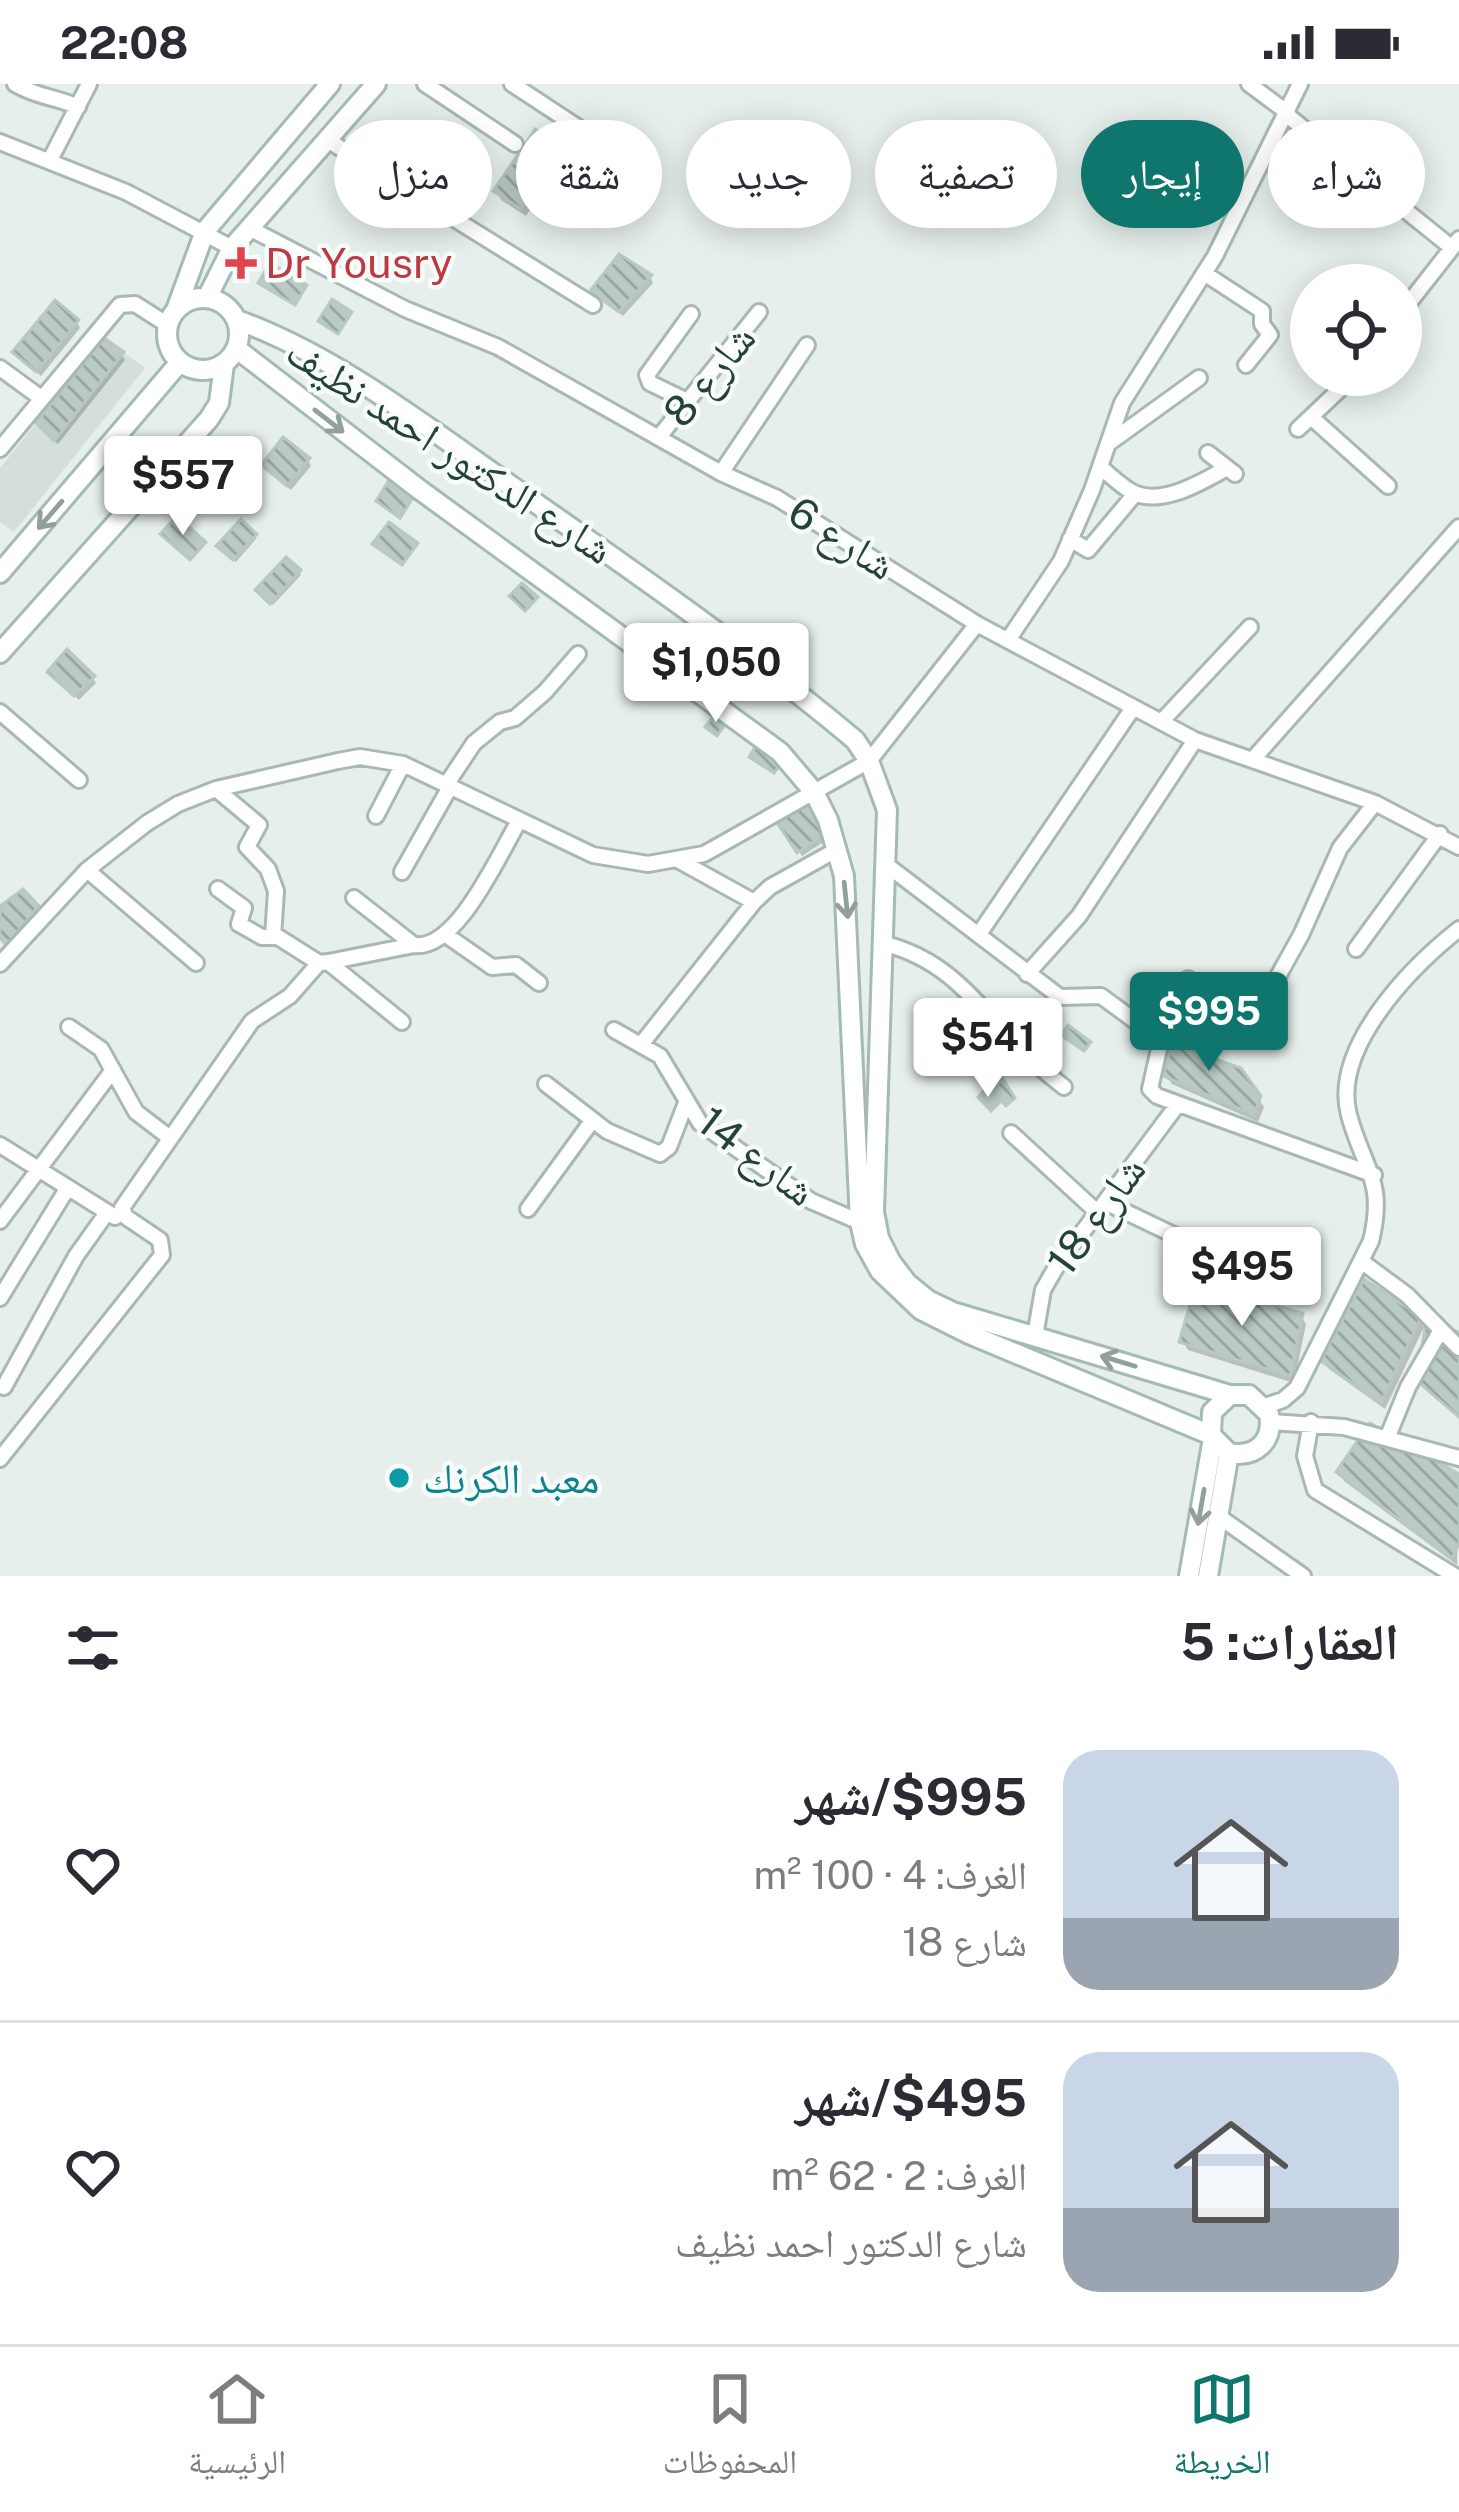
<!DOCTYPE html>
<html lang="ar">
<meta charset="utf-8">
<style>
:root{--surface:#fff;--page:#f7f7f7;--text:#2b2b33;--muted:#7c7c81;--line:#e1e1e2;--accent:#0f766e}
body{margin:0;font-family:"Public Sans","Noto Naskh Arabic",sans-serif;background:var(--page);color:var(--text);direction:rtl;height:100vh;display:flex;flex-direction:column;font-size:45px;white-space:nowrap}
*{box-sizing:border-box;margin:0}
p{font-size:39px;color:var(--muted)}
.icon{flex:none;width:66px;height:66px;fill:none;stroke:currentColor;stroke-width:2;stroke-linecap:round;stroke-linejoin:round}
.map{position:relative;height:1492px;overflow:hidden;direction:ltr}
.side{display:flex;flex-direction:column;background:var(--surface);flex:1}
.side>*{flex:none}
.top-card{position:absolute;left:36px;top:36px;width:1389px;height:108px;direction:rtl;display:flex;gap:24px}
.tools{position:absolute;left:1290px;top:180px;display:grid;gap:24px}
.tools a{display:grid;place-items:center;width:132px;height:132px;border-radius:50%;background:var(--surface);box-shadow:0 6px 30px #0003;font-size:60px}
.price{position:absolute;translate:-50% -102px;padding:0 27px;border-radius:12px;background:#fff;color:#222;font-size:39px;line-height:78px;filter:drop-shadow(0 3px 6px #0008)}
.price::after{content:'';position:absolute;left:50%;top:72px;width:36px;height:27px;margin-left:-18px;background:inherit;clip-path:polygon(0 0,100% 0,50% 100%)}
.price.on{background:var(--accent);color:#fff}
ul{padding:0;list-style:none}
li{display:flex;align-items:center;gap:36px;height:300px;padding:0 60px}
li+li{border-top:3px solid var(--line)}
li span{display:grid;place-items:center;flex:none;width:336px;height:240px;border-radius:36px;color:#555}
li>.icon{margin-inline-start:auto}
span .icon{width:144px;height:144px;fill:#fffc;stroke-width:1}
li b{font-size:51px}
h2{display:flex;justify-content:space-between;align-items:center;height:144px;padding:0 60px;font-size:51px}
.pill{padding:0 42px;border-radius:54px;background:var(--surface);box-shadow:0 6px 30px #0003;font-size:42px;line-height:108px}
.pill.on{background:var(--accent);color:#fff}
.status{display:flex;justify-content:space-between;align-items:center;height:84px;padding:0 60px;background:var(--surface);direction:ltr}
.status svg{height:33px;fill:currentColor}
.menu{display:flex;justify-content:space-around;align-items:center;height:168px;border-top:3px solid var(--line);background:var(--surface);font-size:33px;color:var(--muted)}
.menu a{display:grid;justify-items:center;gap:6px}
.menu .on{color:var(--accent)}
.map>svg:first-child{display:block}
</style>
<div class="status"><b>22:08</b><svg viewBox="0 0 49 12"><path d="M0 12V9h3v3zM5 12V6h3v6zM10 12V3h3v9zM15 12V0h3v12zM26 1h20v11H26zM47 4h2v5h-2z"/></svg></div>
<div class="map">
<svg width="1459" height="1492" viewBox="0 0 1459 1492">
<defs>
<pattern id="building-back-hatch" width="6" height="6" patternUnits="userSpaceOnUse" patternTransform="scale(3)"><rect width="6" height="6" fill="#bbcac4"/><path d="M-1 5l2 2M0 0l6 6M5-1l2 2" fill="none" stroke="#98a6a0"/></pattern>
</defs>
<rect width="100%" height="100%" fill="#e6efeb"/>
<path fill="#d4dfda" d="M104 254 145 284 14 448 0 438V384Z"/>
<path fill="#0003" d="M528 62 593 86 597 92 588 105Z
M522 70 575 105 580 113 571 126 542 107 526 132 501 116 497 107Z
M650 193 653 199 623 232 593 207Z
M77 238 80 244 41 292 16 268Z
M121 270 125 276 58 360 43 345Z
M308 376 311 382 291 406 264 382Z
M255 452 256 455 236 478 222 465Z
M299 488 301 491 273 521 261 510Z
M50 589 93 594 96 599 79 616Z
M809 722 828 755 802 772 780 738Z
M36 823 40 829 11 864 0 852V826Z
M1207 975 1258 1014 1264 1023 1258 1038 1172 1000 1166 992Z
M1301 1232 1306 1240 1294 1299 1188 1266 1183 1258Z
M1419 1235 1424 1243 1385 1325 1329 1285 1324 1277Z
M1340 1389 1459 1393 1457 1481 1344 1397Z"/>
<path fill="url(#building-back-hatch)" stroke="#b8c9c2" stroke-width="3" d="M535 45 595 84 584 101 524 62Z
M521 66 577 102 566 120 537 101 521 125 493 107Z
M241 168 252 173 241 190 230 184Z
M619 170 652 191 619 228 590 207Z
M270 179 307 201 295 221 258 199Z
M332 215 352 228 338 250 318 237Z
M55 216 79 236 36 288 12 268Z
M104 254 124 268 54 357 36 339Z
M283 353 310 374 287 402 261 381Z
M391 393 416 409 400 434 376 417Z
M177 432 206 458 190 476 160 450Z
M241 435 257 450 233 476 216 462Z
M389 438 418 459 402 481 372 460Z
M286 473 301 486 270 520 255 506Z
M522 499 538 513 525 527 509 512Z
M67 565 95 592 74 612 47 588Z
M715 630 727 638 717 652 705 643Z
M757 660 783 677 774 689 749 673Z
M810 717 827 748 797 769 776 737Z
M23 805 39 822 6 861 0 854V822Z
M1068 941 1091 958 1084 967 1061 951Z
M1176 944 1197 956 1209 973 1241 984 1261 1012 1254 1031 1163 992Z
M1003 995 1015 1014 1006 1022 991 1006Z
M986 1005 999 1019 991 1027 978 1013Z
M1364 1195 1421 1233 1381 1319 1321 1277Z
M1196 1200 1303 1229 1290 1292 1179 1258Z
M1426 1237 1459 1248V1333L1417 1297Z
M1370 1339 1459 1390V1459L1452 1475 1336 1388Z"/>
<g fill="none" stroke-linecap="round" stroke-linejoin="round">
<defs>
<path id="street" d="M15 0C39 14 54 12 78 23
M425 0 515 60
M512 0 602 59
M1249 0 1288 29
M1287 31 1451 163
M329 57 593 221
M0 58 126 108 232 164
M50 76 89 0
M249 144 405 225 498 263 721 389 777 414 977 540 1195 656 1375 719 1459 763
M1204 189 1262 227V240L1270 251 1246 281
M1401 229 1459 155
M0 284 41 314
M689 318 650 299 647 291 691 230
M1311 333 1388 402
M1298 345 1355 291
M659 353 759 228
M1109 359 1199 294
M0 365 120 221 135 220 168 241
M1208 369 1235 390
M1100 383C1110 391 1121 402 1132 408 1161 423 1202 398 1227 384
M721 389 807 261
M1070 455 1088 466 1135 410
M1008 556 1061 477 1092 406 1122 319 1215 172 1300 0
M0 628 79 696
M1161 638 1250 543
M1254 674 1459 443
M446 701 474 659 500 638 515 634 545 608 578 570
M216 705 259 741 247 763 268 785 276 807 273 853
M376 732 403 680
M678 776 754 818
M888 782 1060 913 1101 912 1161 956
M87 786 196 879
M402 788 450 703
M218 805 244 824 239 840 262 853H278L319 879
M354 814 414 861C457 867 499 770 519 737
M979 850 1133 624
M446 851 492 883 516 881 539 899
M885 860C941 874 970 910 1007 951 1024 971 1044 987 1064 1003
M1356 865 1440 750
M328 878 414 861
M0 880 87 786 147 739 178 720 216 705 338 677 360 673 403 680 593 771 648 780 704 770 869 677 977 540
M1027 890 1079 832 1195 656
M1188 895 1161 956 1150 1005 1157 1012 1374 1091
M1262 921 1301 851 1340 764 1375 719
M69 943 101 965 136 1028 170 1054
M614 946 660 972 700 1039 811 1117 860 1138
M643 958 754 818 770 803 838 765
M546 1000 607 1047 660 1070 669 1063 686 1019
M1011 1049 1097 1128
M0 1061 115 1133
M1105 1118 1178 1153
M528 1125 592 1037
M0 1137 113 986
M1361 1177 1407 1211 1459 1264
M0 1214 67 1105
M1035 1252 1043 1206 1055 1185 1178 1020
M4 1303 76 1172 106 1130
M1265 1322 1283 1316 1297 1304 1371 1157C1386 1096 1363 1084 1349 1031 1331 964 1411 883 1459 845
M1271 1338 1344 1343 1459 1374
M1311 1338 1305 1372 1315 1406 1455 1492
M1388 1352 1408 1303 1441 1246
M0 1375 162 1171 160 1156 126 1133 122 1124 252 937 290 912 319 879 328 878 402 938
M1218 1432 1303 1492"/>
<path id="secondary" d="M167 250a36 36 0 1 1 72 0a36 36 0 1 1-72 0Z
M207 214 232 164 376 0
M176 226 205 147 330 0
M237 236C336 272 424 341 510 401 627 483 745 564 855 656L869 677 887 726 874 1128 879 1154 891 1178 907 1199 928 1216 953 1228 1230 1311
M237 265 420 406 780 668 814 708 828 736 844 792 860 1138 865 1160 880 1187 921 1226 969 1250 1211 1351 1229 1369C1256 1374 1274 1357 1269 1330L1249 1311H1230L1212 1328 1211 1351
M0 489 180 278
M0 569 209 335 219 319 224 280
M1189 1492 1213 1354
M1208 1492 1229 1369"/>
</defs>
<use href="#street" stroke="#a8b8b2" stroke-width="20"/>
<use href="#secondary" stroke="#a4bbb3" stroke-width="24"/>
<use href="#street" stroke="#fff" stroke-width="14"/>
<use href="#secondary" stroke="#fff" stroke-width="18"/>
</g>
<defs><path id="oneway-shaft" d="M-6 0H5M1.5-3L5.5 0L1.5 3" fill="none" stroke-width="1.6" stroke-linecap="round" stroke-linejoin="round" transform="scale(3)"/></defs>
<g stroke="#92a09c">
<use href="#oneway-shaft" transform="translate(329 337) rotate(38)"/>
<use href="#oneway-shaft" transform="translate(50 431) rotate(131)"/>
<use href="#oneway-shaft" transform="translate(846 816) rotate(84)"/>
<use href="#oneway-shaft" transform="translate(1118 1277) rotate(-163)"/>
<use href="#oneway-shaft" transform="translate(1201 1423) rotate(100)"/>
</g>
<path fill="#e0444e" stroke="#f7fbf9" stroke-width="4.5" d="M235 161h12v12h12v12h-12v12h-12v-12h-12v-12h12z"/>
<circle fill="#0f9aa8" stroke="#f7fbf9" stroke-width="4.5" cx="399" cy="1394" r="12"/>
<g text-anchor="middle" stroke-width="9" stroke-linejoin="round" paint-order="stroke">
<g font-size="42" fill="#be3a42" stroke="#f7fbf9" text-anchor="start">
<text x="265" y="194">Dr Yousry</text>
</g>
<g font-size="42" fill="#24423a" stroke="#f7fbf9">
<text transform="translate(709 291) rotate(-51)" y="15">شارع 8</text>
<text transform="translate(450 366) rotate(33)" y="15">شارع الدكتور احمد نظيف</text>
<text transform="translate(842 454) rotate(32)" y="15">شارع 6</text>
<text transform="translate(757 1072) rotate(37)" y="15">شارع 14</text>
<text transform="translate(1096 1131) rotate(-54)" y="15">شارع 18</text>
</g>
<g font-size="42" fill="#0d838f" stroke="#f7fbf9" text-anchor="start">
<text x="423" y="1409">معبد الكرنك</text>
</g>
</g>
</svg>
<div class="tools">
<a><svg class="icon" aria-label="locate" viewBox="0 0 24 24"><circle cx="12" cy="12" r="6"/><path d="M12 2v4M12 18v4M2 12h4M18 12h4"/></svg></a>
</div>
<b class="price" style="left:183px;top:454px">$557</b>
<b class="price" style="left:716px;top:641px">$1,050</b>
<b class="price on" style="left:1209px;top:990px">$995</b>
<b class="price" style="left:988px;top:1016px">$541</b>
<b class="price" style="left:1242px;top:1245px">$495</b>
<div class="top-card">
<a class="pill">شراء</a>
<a class="pill on">إيجار</a>
<a class="pill">تصفية</a>
<a class="pill">جديد</a>
<a class="pill">شقة</a>
<a class="pill">منزل</a>
</div>
</div>
<section class="side">
<h2>العقارات: 5<svg class="icon" aria-label="filters" viewBox="0 0 24 24"><path d="M4 7h16M4 17h16"/><circle cx="9" cy="7" r="2"/><circle cx="15" cy="17" r="2"/></svg></h2>
<ul>
<li><span style="background:linear-gradient(#c9d6e8 70%,#9aa5b1 0)"><svg class="icon" aria-label="home" viewBox="0 0 24 24"><path d="M3 11l9-7 9 7M6 9v11h12V9"/></svg></span><div><b>$995/شهر</b><p>الغرف: 4 · 100 m²</p><p>شارع 18</p></div><svg class="icon" aria-label="heart" viewBox="0 0 24 24"><path d="M12 20l-8-8c-3-5 5-10 8-4 3-6 11-1 8 4z"/></svg></li>
<li><span style="background:linear-gradient(#c9d6e8 65%,#9aa5b1 0)"><svg class="icon" aria-label="home" viewBox="0 0 24 24"><path d="M3 11l9-7 9 7M6 9v11h12V9"/></svg></span><div><b>$495/شهر</b><p>الغرف: 2 · 62 m²</p><p>شارع الدكتور احمد نظيف</p></div><svg class="icon" aria-label="heart" viewBox="0 0 24 24"><path d="M12 20l-8-8c-3-5 5-10 8-4 3-6 11-1 8 4z"/></svg></li>
</ul>
</section>
<nav class="menu">
<a class="on"><svg class="icon" aria-label="map" viewBox="0 0 24 24"><path d="M3 6l6-2 6 2 6-2v14l-6 2-6-2-6 2zM9 4v14M15 6v14"/></svg>الخريطة</a>
<a><svg class="icon" aria-label="saved" viewBox="0 0 24 24"><path d="M7 4h10v16l-5-4-5 4z"/></svg>المحفوظات</a>
<a><svg class="icon" aria-label="home" viewBox="0 0 24 24"><path d="M3 11l9-7 9 7M6 9v11h12V9"/></svg>الرئيسية</a>
</nav>
